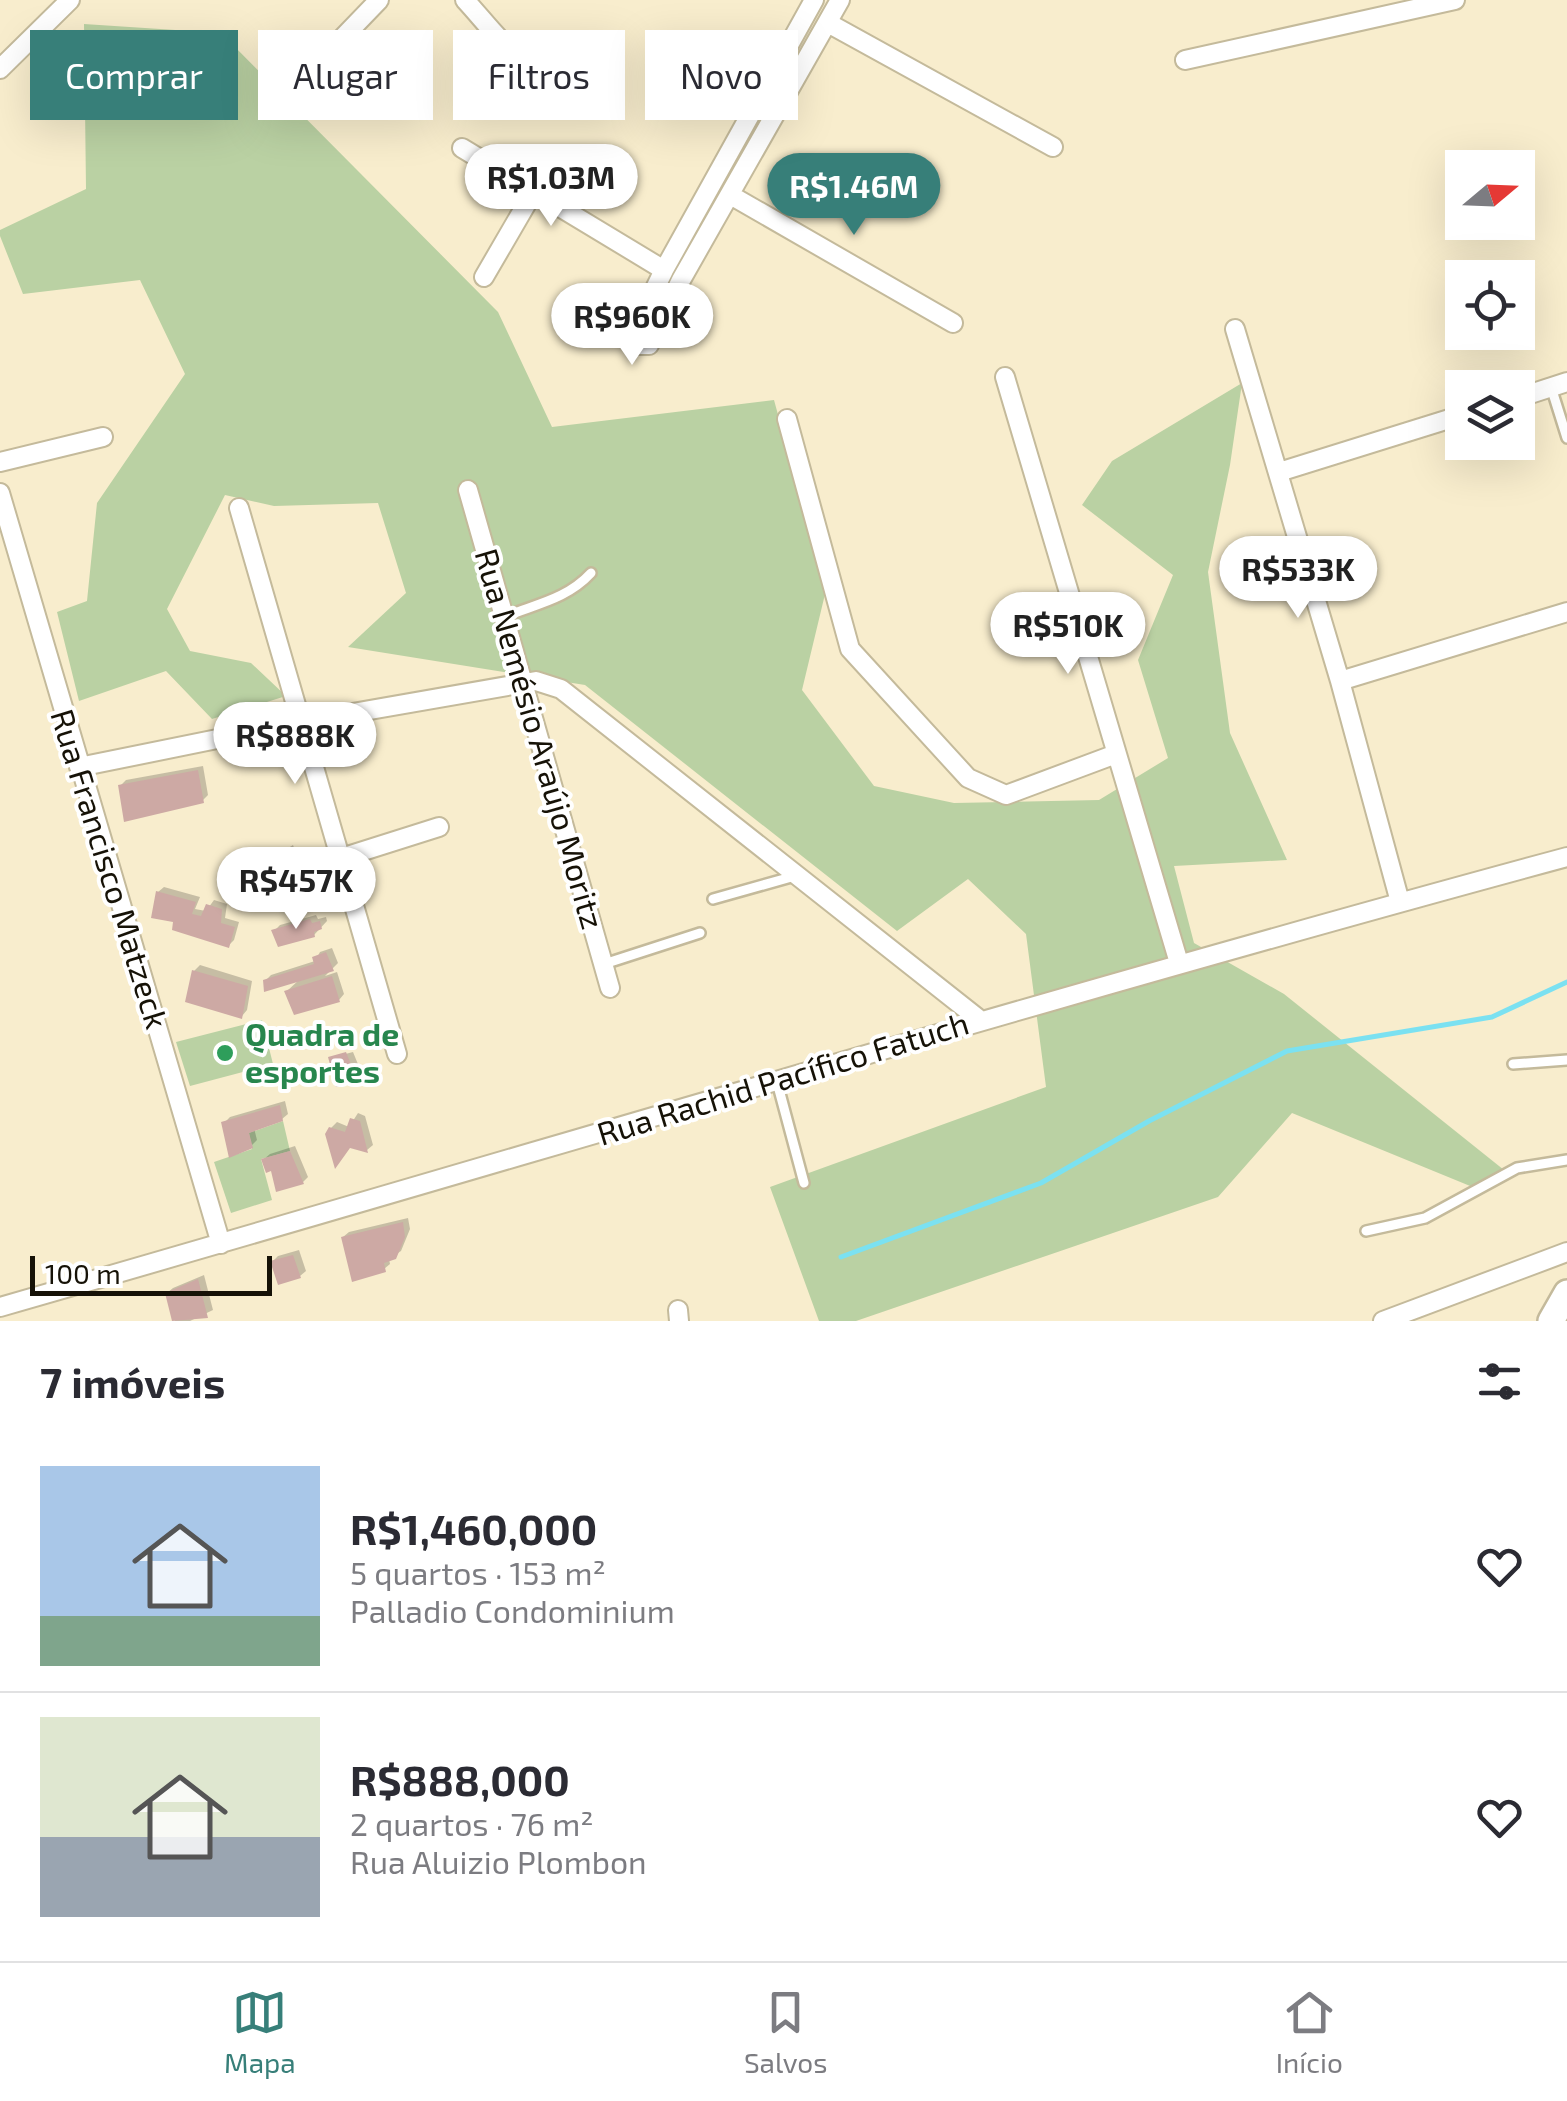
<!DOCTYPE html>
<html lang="pt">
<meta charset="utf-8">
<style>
:root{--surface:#fff;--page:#f7f7f7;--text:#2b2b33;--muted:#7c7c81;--line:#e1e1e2;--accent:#377f79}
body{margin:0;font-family:"Exo 2",sans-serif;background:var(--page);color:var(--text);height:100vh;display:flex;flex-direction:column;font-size:38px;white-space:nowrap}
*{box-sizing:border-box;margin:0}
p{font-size:32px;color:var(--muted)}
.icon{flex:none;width:55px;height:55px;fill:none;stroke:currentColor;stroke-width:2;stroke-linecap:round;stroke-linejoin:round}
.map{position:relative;height:1321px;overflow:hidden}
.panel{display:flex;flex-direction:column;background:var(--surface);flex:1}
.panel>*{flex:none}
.guide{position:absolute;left:30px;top:30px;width:1000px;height:90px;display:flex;gap:20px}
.needle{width:65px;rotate:71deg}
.controls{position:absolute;left:1445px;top:150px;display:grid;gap:20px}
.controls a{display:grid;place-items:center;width:90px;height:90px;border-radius:0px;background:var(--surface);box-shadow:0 10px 40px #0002;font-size:50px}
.scale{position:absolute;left:30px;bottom:25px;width:242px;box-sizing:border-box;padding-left:10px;border:5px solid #161207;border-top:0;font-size:28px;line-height:35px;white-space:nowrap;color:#161207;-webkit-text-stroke:8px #fff;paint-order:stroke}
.price{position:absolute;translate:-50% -85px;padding:0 22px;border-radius:35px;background:#fff;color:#222;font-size:32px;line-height:65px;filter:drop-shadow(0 2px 5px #0008)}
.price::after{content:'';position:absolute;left:50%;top:60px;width:30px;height:22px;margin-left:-15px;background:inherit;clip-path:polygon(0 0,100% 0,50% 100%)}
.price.on{background:var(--accent);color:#fff}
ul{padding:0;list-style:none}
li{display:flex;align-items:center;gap:30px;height:250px;padding:0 40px}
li+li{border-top:2px solid var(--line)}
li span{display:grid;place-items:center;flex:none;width:280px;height:200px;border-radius:0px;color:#555}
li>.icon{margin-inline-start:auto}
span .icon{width:120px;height:120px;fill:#fffc;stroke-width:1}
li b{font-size:42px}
h2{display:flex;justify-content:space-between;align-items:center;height:120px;padding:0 40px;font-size:42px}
.pill{padding:0 35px;border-radius:0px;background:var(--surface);box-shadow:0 10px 40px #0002;font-size:35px;line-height:90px}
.pill.on{background:var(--accent);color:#fff}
.tab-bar{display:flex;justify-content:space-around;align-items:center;height:140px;border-top:2px solid var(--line);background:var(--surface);font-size:28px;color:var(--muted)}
.tab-bar a{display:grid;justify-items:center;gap:5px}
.tab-bar .on{color:var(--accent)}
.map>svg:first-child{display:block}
</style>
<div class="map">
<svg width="1567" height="1321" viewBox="0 0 1567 1321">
<rect width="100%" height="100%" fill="#f8edcd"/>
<path fill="#bad1a3" d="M84 24 221 33 498 312 552 427 774 400 826 590 802 690 874 786 954 803 1099 800 1168 758 1138 660 1173 575 1082 505 1112 461 1242 383 1230 465 1208 572 1230 733 1287 860 1174 866 1194 943 1284 994 1504 1170 1475 1188 1292 1113 1218 1197 856 1321H819L770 1187 1046 1087 1026 934 968 879 897 931 585 685 348 647 406 593 378 503 274 506 225 495 167 609 190 651 251 663 286 696 212 719 166 671 79 701 57 612 87 601 97 503 185 374 140 280 23 294 0 236V230L86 189Z
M262 1020 273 1064 190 1086 176 1042Z
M283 1121 290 1151 261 1159 272 1200 231 1213 214 1162 252 1149 249 1133Z"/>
<path fill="#0003" d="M203 766 208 795 202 801 120 786 126 780Z
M293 845 302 870 320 863 326 884 309 900 264 883 283 873 279 854Z
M164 887 200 897 195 909 206 911 214 900 227 904 225 918 239 922 234 940 229 945 176 920 158 892Z
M316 915 318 919 326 917 327 921 314 935 274 931 280 925Z
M332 948 338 963 325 976 337 972 344 994 339 1000 287 991 300 979 265 981 271 975 315 961 320 952Z
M200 965 252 981 247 1010 242 1016 194 971Z
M353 1052 362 1074 356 1080 330 1058Z
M285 1101 288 1114 282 1119 254 1128 257 1140 251 1146 224 1123 230 1117Z
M358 1113 365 1116 373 1145 367 1150 350 1146 331 1128 337 1122 349 1127Z
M295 1146 308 1177 303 1182 264 1159 270 1154Z
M408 1218 410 1229 401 1251 389 1259 390 1264 384 1269 343 1237 349 1232Z
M299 1250 306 1271 300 1276 273 1261 278 1256Z
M204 1275 213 1310 190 1321H175L167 1293 173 1288Z"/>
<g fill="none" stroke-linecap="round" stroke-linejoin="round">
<path stroke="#7be1f1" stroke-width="5" d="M841 1257 1041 1183 1149 1121 1287 1051 1492 1017 1567 982"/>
</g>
<path fill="#cda9a4" d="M198 770 204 803 124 822 118 785Z
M287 849 297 874 315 867 322 892 310 897V902L300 905 298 899 268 908 261 883 281 876 276 853Z
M156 891 196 902 192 914 201 916 206 904 222 909 221 923 235 927 229 948 172 930 173 922 151 918Z
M310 919 312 923 320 921 322 929 314 932 315 937 278 947 271 930Z
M326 952 334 971 264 992 263 980 314 964 312 957Z
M192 970 248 986 242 1019 185 1002Z
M332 976 340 1002 294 1015 284 991Z
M346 1052 358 1082 336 1087 328 1057Z
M280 1105 283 1121 249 1133 253 1148 229 1158 221 1122Z
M350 1118 360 1121 368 1153 350 1148 335 1169 325 1134 329 1127 345 1132Z
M290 1151 304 1184 276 1192 271 1171 266 1173 261 1159Z
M403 1222 405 1237 396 1259 384 1263 386 1272 352 1282 341 1237Z
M293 1255 301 1278 278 1285 270 1261Z
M198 1279 208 1318 172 1321 165 1293Z"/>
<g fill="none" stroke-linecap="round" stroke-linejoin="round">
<defs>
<path id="lane" d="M1551 387 1567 438
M504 617C536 604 567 599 591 573
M713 899 795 876
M604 964 700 933
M1513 1064 1567 1060
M777 1082 804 1183
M1366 1231 1425 1218 1517 1168 1567 1160"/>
<path id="street" d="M465 0C500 38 515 68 570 72
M814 0 664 270 632 336 638 345H649L681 280 840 0
M828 23 1053 147
M1185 60 1455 0
M0 69 70 0
M300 82 379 0
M462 148 664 270
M732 196 953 323
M484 277 534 191
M1235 329 1340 681 1400 902
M1005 377 1179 963
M1518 398 1567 382
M787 419 850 649 968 778 1006 795 1116 754
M0 462 103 437
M1279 472 1462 415
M468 490 610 988
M0 493 221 1244
M239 508 397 1054
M1340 681 1567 612
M79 767 301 722 536 681 561 689 980 1020
M341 858 439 827
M0 1307C523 1157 1042 999 1567 857
M678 1310 679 1321
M1383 1321 1567 1252"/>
<path id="secondary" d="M1551 1321 1567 1293"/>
</defs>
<use href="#lane" stroke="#c4ba9b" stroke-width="14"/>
<use href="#street" stroke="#c4ba9b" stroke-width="22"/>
<use href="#secondary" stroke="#c4ba9b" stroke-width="30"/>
<use href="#lane" stroke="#fff" stroke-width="9"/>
<use href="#street" stroke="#fff" stroke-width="18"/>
<use href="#secondary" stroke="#fff" stroke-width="25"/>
</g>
<circle fill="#2e9e5b" stroke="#fff" stroke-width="4" cx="225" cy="1053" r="10"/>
<g text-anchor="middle" stroke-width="8" stroke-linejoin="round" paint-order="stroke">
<g font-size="32" fill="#161207" stroke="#fff">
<text transform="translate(539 739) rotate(74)" y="11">Rua Nemésio Araújo Moritz</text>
<text transform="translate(109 869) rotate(73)" y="11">Rua Francisco Matzeck</text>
<text transform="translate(783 1079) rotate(-17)" y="11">Rua Rachid Pacífico Fatuch</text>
</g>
<g font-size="32" font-weight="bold" fill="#27864d" stroke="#fff" text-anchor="start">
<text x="245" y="1046">Quadra de<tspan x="245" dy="37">esportes</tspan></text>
</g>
</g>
</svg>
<div class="controls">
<a><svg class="needle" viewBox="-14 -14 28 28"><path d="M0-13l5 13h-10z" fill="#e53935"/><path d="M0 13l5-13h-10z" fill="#7c7c81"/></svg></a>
<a><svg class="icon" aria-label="locate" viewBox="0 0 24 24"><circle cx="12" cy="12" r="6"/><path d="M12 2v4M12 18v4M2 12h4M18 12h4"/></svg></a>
<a><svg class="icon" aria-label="layers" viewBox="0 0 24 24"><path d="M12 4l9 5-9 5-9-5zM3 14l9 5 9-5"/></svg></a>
</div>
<div class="scale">100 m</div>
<b class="price" style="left:551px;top:229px">R$1.03M</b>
<b class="price on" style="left:854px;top:238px">R$1.46M</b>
<b class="price" style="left:632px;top:368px">R$960K</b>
<b class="price" style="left:1298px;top:621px">R$533K</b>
<b class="price" style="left:1068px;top:677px">R$510K</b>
<b class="price" style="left:295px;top:787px">R$888K</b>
<b class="price" style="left:296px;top:932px">R$457K</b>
<div class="guide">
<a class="pill on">Comprar</a>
<a class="pill">Alugar</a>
<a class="pill">Filtros</a>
<a class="pill">Novo</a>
</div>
</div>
<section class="panel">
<h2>7 imóveis<svg class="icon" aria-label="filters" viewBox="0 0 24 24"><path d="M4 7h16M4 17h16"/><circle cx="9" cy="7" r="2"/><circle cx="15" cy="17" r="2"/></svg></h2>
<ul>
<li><span style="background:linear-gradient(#a9c7e8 75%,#7fa58c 0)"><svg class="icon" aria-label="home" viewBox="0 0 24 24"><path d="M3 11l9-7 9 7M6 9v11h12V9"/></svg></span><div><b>R$1,460,000</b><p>5 quartos · 153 m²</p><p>Palladio Condominium</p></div><svg class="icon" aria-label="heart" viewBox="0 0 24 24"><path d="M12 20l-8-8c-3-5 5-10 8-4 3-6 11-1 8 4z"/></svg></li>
<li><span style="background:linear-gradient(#dfe7d0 60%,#9aa5b1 0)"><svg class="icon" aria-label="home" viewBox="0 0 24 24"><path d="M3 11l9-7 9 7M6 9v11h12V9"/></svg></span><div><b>R$888,000</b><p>2 quartos · 76 m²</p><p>Rua Aluizio Plombon</p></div><svg class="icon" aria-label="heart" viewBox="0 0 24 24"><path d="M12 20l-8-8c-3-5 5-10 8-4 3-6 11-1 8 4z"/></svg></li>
</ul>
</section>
<nav class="tab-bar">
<a class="on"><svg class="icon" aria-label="map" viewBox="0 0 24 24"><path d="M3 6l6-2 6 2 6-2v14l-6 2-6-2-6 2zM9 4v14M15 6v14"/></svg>Mapa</a>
<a><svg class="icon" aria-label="saved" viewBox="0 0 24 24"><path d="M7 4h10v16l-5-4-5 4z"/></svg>Salvos</a>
<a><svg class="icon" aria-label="home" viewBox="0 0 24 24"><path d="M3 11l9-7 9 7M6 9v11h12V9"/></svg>Início</a>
</nav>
